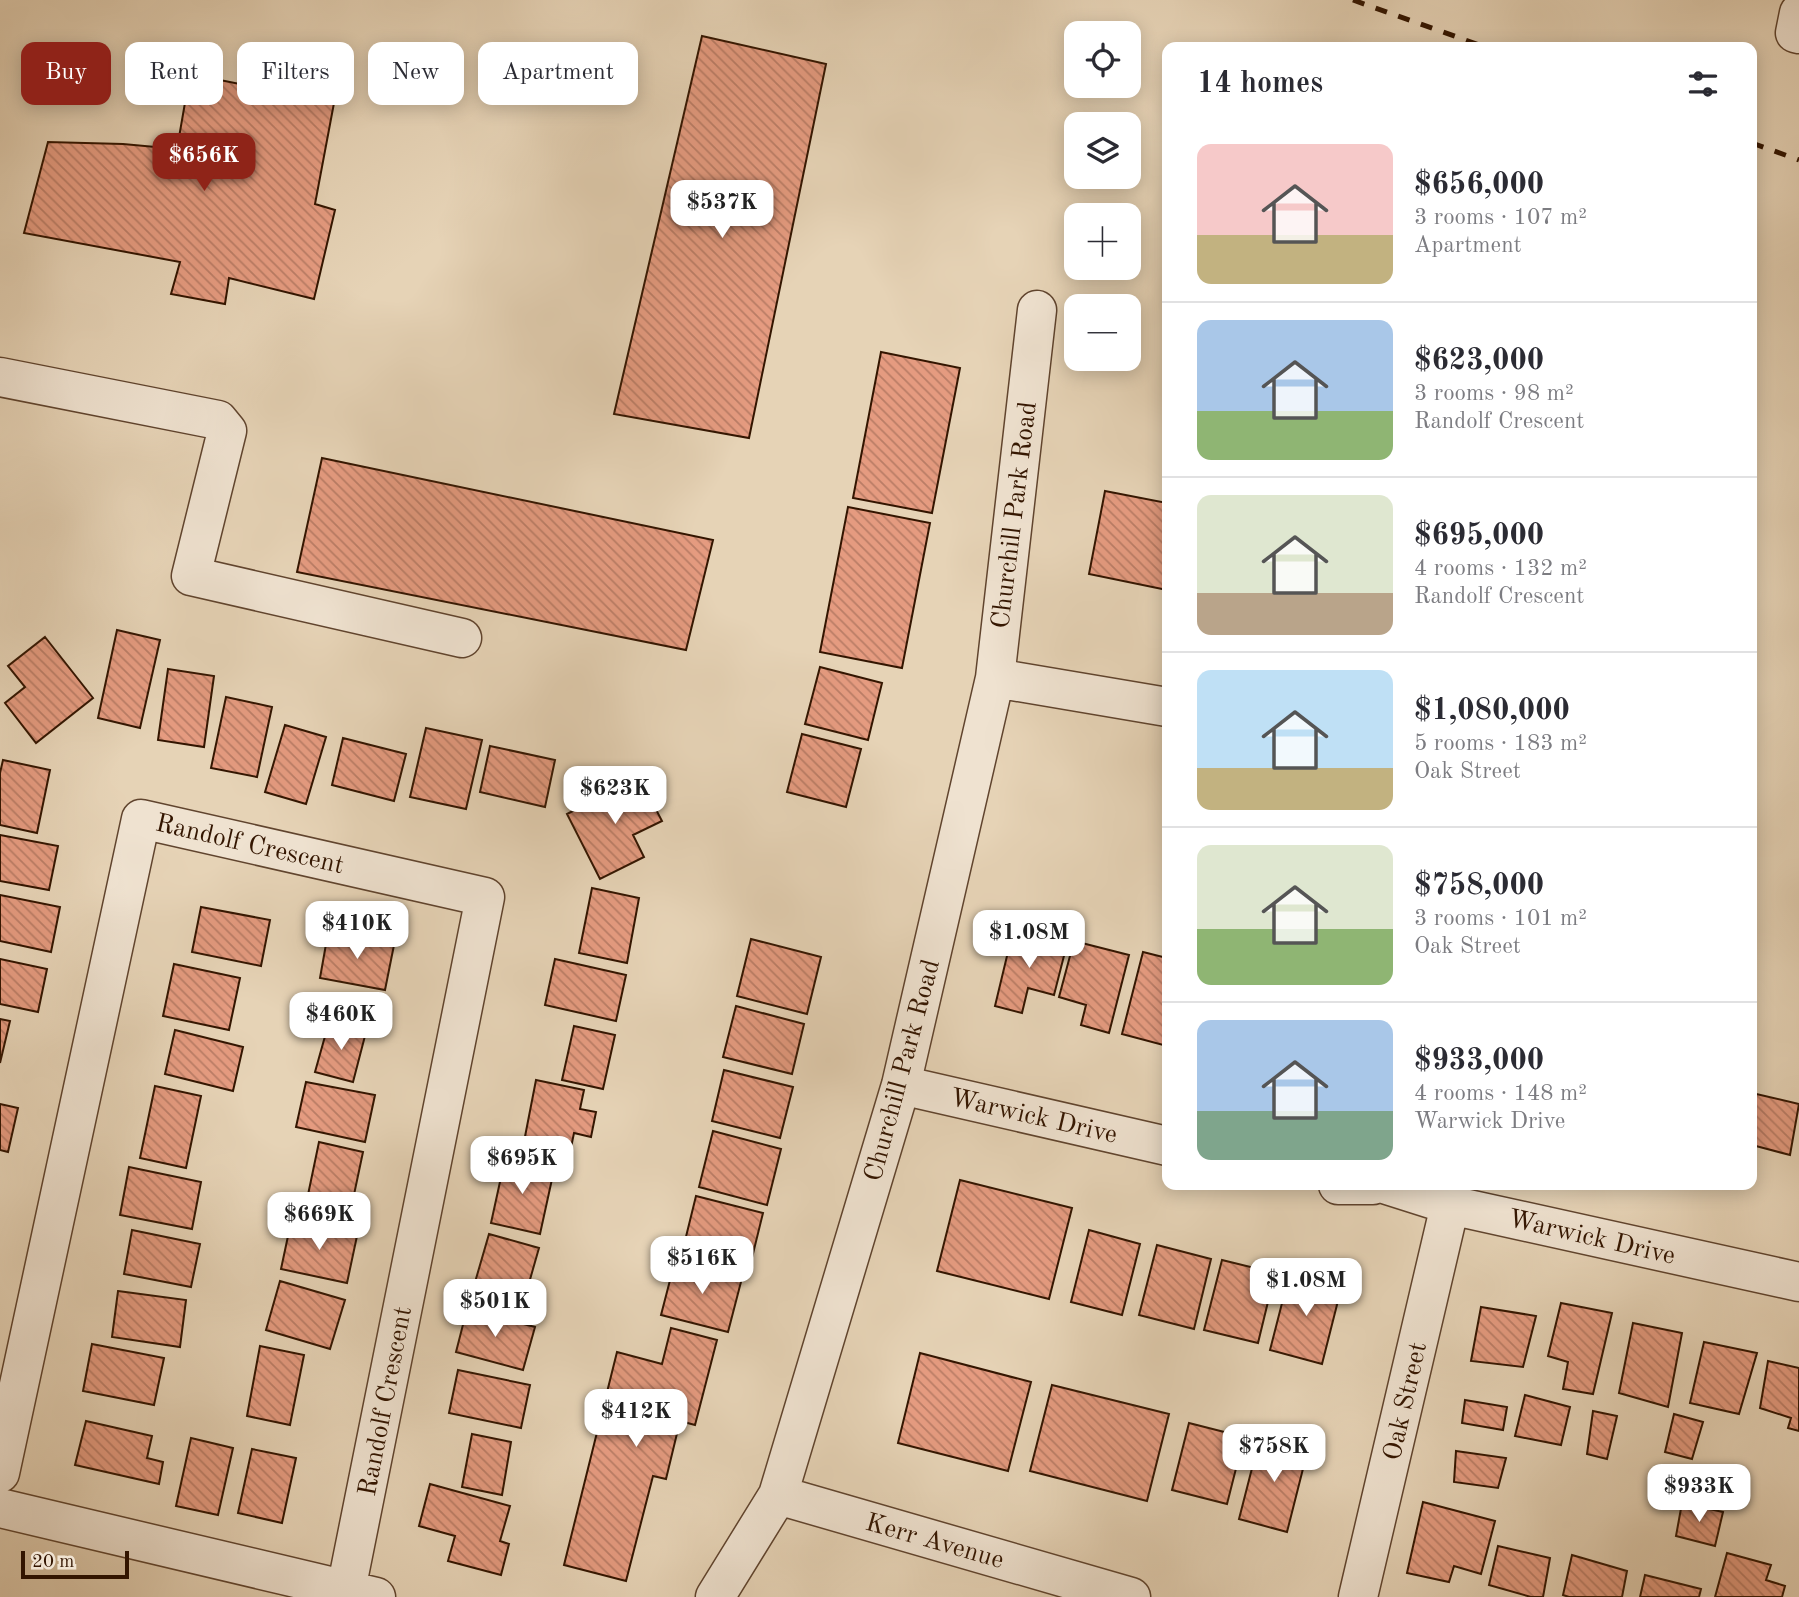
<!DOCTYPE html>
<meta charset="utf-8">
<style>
:root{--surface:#fff;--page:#f7f7f7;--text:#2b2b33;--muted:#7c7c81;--line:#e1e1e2;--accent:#8f2418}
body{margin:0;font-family:"Old Standard TT",serif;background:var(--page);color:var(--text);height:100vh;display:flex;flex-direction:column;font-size:26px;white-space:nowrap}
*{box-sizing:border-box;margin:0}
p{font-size:23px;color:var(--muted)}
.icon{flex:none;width:38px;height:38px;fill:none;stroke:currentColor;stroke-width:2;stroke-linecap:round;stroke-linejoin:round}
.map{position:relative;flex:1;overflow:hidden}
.panel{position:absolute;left:1162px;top:42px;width:595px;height:1148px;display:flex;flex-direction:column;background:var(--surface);border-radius:14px;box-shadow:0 4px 18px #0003}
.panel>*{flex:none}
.guide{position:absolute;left:21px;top:42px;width:665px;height:63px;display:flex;gap:14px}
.fabs{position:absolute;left:1064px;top:21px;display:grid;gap:14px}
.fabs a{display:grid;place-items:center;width:77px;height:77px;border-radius:14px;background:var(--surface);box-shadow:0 4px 18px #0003;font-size:35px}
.scale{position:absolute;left:21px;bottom:18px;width:108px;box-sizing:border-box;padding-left:7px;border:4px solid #331500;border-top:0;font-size:19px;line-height:24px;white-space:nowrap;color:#331500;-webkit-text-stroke:5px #efe2d0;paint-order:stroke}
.price{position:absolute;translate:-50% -60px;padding:0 16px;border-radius:14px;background:#fff;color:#222;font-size:23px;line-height:46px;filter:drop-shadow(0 2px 4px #0008)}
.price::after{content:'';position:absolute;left:50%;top:42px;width:21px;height:16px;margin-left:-10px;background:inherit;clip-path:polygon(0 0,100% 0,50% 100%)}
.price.on{background:var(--accent);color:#fff}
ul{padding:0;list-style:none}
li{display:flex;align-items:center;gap:21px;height:175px;padding:0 35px}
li+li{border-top:2px solid var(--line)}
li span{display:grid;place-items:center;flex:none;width:196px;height:140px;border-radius:14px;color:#555}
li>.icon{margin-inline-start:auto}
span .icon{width:84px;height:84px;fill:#fffc;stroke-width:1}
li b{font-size:30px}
h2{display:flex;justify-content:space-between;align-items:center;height:84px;padding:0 35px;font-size:30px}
.tag{padding:0 24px;border-radius:14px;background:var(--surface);box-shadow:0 4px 18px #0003;font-size:24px;line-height:63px}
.tag.on{background:var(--accent);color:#fff}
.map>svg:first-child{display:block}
</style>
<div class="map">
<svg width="1799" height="1597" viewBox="0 0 1799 1597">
<defs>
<pattern id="building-back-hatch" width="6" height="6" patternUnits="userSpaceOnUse" patternTransform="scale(1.75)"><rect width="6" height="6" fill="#e59b80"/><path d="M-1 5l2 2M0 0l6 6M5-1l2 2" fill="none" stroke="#ba7d66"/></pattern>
</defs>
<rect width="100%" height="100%" fill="#e6d3b6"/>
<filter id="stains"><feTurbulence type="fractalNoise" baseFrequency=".00286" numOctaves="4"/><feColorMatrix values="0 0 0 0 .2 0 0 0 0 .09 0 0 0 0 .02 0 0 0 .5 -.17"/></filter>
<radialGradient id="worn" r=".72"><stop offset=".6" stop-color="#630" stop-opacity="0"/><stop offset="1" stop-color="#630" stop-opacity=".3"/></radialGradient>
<path fill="url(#building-back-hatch)" stroke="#331500" stroke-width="2" d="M702 36 826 64 749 438 614 414Z
M190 74 334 103 315 204 335 210 314 299 229 278 225 304 171 294 180 262 24 233 48 142 123 144 177 149Z
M881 352 960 368 932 513 853 498Z
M322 458 713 540 686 650 297 572Z
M1105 491 1167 503V590L1089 574Z
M848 507 930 523 902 668 820 652Z
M117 630 160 640 140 728 98 718Z
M45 637 93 698 36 743 5 703 25 687 8 666Z
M820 667 882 683 868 740 805 724Z
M168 669 214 676 204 747 158 740Z
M226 697 272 707 257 777 211 768Z
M285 725 326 737 306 804 265 792Z
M426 728 482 740 466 809 410 797Z
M802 734 861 749 846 807 787 792Z
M343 738 406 754 394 801 332 785Z
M490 746 555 760 545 807 480 792Z
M3 760 50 770 37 833 0 825V773Z
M639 777 662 821 633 835 644 857 600 879 567 814Z
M0 835 58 846 49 890 0 881Z
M592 888 639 898 627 963 579 953Z
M0 895 60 907 51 952 0 941Z
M201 907 270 920 261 966 192 952Z
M1013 931 1067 944 1054 995 1028 988 1022 1013 995 1006Z
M328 933 394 945 385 990 320 978Z
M751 939 821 957 807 1014 737 996Z
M1074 941 1129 955 1109 1033 1081 1025 1086 1005 1059 997Z
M1143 952 1167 958V1046L1122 1034Z
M0 959 47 969 38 1012 0 1004Z
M555 959 626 975 616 1021 545 1005Z
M174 964 240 978 229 1030 163 1016Z
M736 1006 804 1024 792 1074 723 1057Z
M0 1019 10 1021 0 1063Z
M329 1022 366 1032 353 1082 315 1072Z
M574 1026 615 1035 603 1089 562 1080Z
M175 1030 243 1047 233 1091 165 1074Z
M724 1070 793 1087 780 1138 712 1121Z
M536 1080 584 1090 580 1109 596 1112 591 1137 574 1133 568 1162 522 1152Z
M306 1082 375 1095 365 1142 296 1127Z
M155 1086 201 1096 186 1168 140 1158Z
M1752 1093 1799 1104 1790 1155 1752 1145Z
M0 1104 18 1108 8 1152 0 1150Z
M713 1131 781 1149 767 1205 699 1187Z
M319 1142 363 1152 348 1223 304 1214Z
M505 1159 554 1170 540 1234 491 1223Z
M129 1167 201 1182 192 1229 120 1215Z
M960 1180 1072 1208 1049 1299 937 1271Z
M696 1196 763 1213 749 1270 682 1253Z
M291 1222 357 1236 347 1283 281 1269Z
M132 1230 200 1244 191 1287 124 1274Z
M1089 1230 1140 1244 1122 1315 1071 1302Z
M489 1234 539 1248 521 1311 471 1296Z
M1157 1245 1211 1259 1194 1329 1139 1315Z
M1222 1260 1275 1273 1258 1343 1204 1330Z
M675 1261 742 1278 728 1332 661 1315Z
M1290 1272 1342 1285 1322 1364 1270 1350Z
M280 1281 345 1300 330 1349 266 1330Z
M118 1291 186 1300 180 1347 112 1337Z
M1561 1303 1612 1313 1593 1394 1563 1389 1568 1362 1548 1356Z
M1481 1307 1536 1316 1523 1367 1471 1361Z
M467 1309 535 1327 523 1370 456 1352Z
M1633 1323 1682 1333 1668 1407 1619 1393Z
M671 1328 717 1340 695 1425 680 1421 666 1479 653 1476 626 1581 564 1565 617 1352 662 1364Z
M1704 1342 1757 1353 1739 1414 1690 1403Z
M92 1344 164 1358 154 1405 83 1391Z
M260 1346 304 1355 290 1425 247 1416Z
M920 1353 1031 1382 1008 1471 898 1443Z
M1768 1361 1799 1368V1431L1788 1428 1791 1418 1760 1408Z
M458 1370 530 1385 521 1428 449 1413Z
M1052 1385 1169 1414 1147 1501 1030 1471Z
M1525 1395 1570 1407 1561 1445 1515 1436Z
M1465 1400 1507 1407 1503 1430 1462 1423Z
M1593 1411 1617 1416 1607 1459 1587 1454Z
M1674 1414 1703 1422 1692 1459 1665 1452Z
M86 1421 152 1436 147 1458 163 1462 159 1484 75 1465Z
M1189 1423 1244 1437 1227 1504 1172 1490Z
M472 1434 511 1442 502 1495 462 1487Z
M1260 1437 1308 1449 1287 1532 1239 1519Z
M191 1438 233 1448 218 1515 176 1506Z
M252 1449 296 1458 282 1523 238 1513Z
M1456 1451 1506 1458 1498 1488 1454 1482Z
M430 1484 510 1506 500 1541 509 1544 501 1575 448 1561 455 1536 419 1526Z
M1423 1502 1495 1521 1481 1574 1454 1566 1449 1582 1407 1573Z
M1682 1503 1723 1512 1715 1546 1676 1536Z
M1498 1546 1550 1558 1543 1597H1531L1489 1585Z
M1727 1553 1771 1565 1766 1580 1785 1586 1782 1597H1715Z
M1572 1555 1627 1571 1622 1597H1569L1563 1595Z
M1645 1575 1701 1589 1699 1597H1640Z"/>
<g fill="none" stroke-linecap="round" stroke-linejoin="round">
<defs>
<path id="minor" d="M1799 13 1795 33 1799 34
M0 377 218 420 227 431 191 576 462 638
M995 678 1167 707
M901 1085 1167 1146
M1338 1185H1373
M1387 1185 1450 1205 1799 1282
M0 1473 141 819 485 897 346 1590
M778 1495 1131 1597
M0 1508 376 1597
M715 1597 778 1495 901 1085 995 678 1037 310
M1358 1597 1450 1205"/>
</defs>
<use href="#minor" stroke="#60442e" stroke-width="41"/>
<use href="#minor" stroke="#efe2d0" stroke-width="38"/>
<path stroke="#331500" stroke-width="5" stroke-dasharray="12 12" stroke-linecap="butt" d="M1353 0 1485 47
M1752 143 1799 160"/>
</g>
<g text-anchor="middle" stroke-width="5" stroke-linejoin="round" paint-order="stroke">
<g font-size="26" fill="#331500" stroke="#efe2d0">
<text transform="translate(1013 515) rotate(-83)" y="9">Churchill Park Road</text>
<text transform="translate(250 843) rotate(13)" y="9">Randolf Crescent</text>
<text transform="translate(901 1070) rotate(-75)" y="9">Churchill Park Road</text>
<text transform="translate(1034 1115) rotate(13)" y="9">Warwick Drive</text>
<text transform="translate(1592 1236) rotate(13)" y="9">Warwick Drive</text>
<text transform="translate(384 1401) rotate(-79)" y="9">Randolf Crescent</text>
<text transform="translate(1404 1401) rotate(-77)" y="9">Oak Street</text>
<text transform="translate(935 1540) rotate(16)" y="9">Kerr Avenue</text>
</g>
</g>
<rect width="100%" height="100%" filter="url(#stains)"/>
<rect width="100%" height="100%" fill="url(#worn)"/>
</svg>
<div class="fabs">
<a><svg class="icon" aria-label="locate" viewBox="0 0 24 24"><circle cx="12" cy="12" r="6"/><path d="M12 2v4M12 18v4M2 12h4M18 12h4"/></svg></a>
<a><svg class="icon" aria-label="layers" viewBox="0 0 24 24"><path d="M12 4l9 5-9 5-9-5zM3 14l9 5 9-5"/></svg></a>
<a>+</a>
<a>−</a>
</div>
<div class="scale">20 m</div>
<b class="price on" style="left:204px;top:193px">$656K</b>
<b class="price" style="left:722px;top:240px">$537K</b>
<b class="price" style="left:615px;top:826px">$623K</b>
<b class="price" style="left:357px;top:961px">$410K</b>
<b class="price" style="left:1029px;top:970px">$1.08M</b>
<b class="price" style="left:341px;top:1052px">$460K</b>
<b class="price" style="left:522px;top:1196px">$695K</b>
<b class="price" style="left:319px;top:1252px">$669K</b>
<b class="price" style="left:702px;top:1296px">$516K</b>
<b class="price" style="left:1306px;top:1318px">$1.08M</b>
<b class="price" style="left:495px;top:1339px">$501K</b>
<b class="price" style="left:636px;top:1449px">$412K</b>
<b class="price" style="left:1274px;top:1484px">$758K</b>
<b class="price" style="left:1699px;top:1524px">$933K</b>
<div class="guide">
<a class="tag on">Buy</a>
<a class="tag">Rent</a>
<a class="tag">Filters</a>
<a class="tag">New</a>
<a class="tag">Apartment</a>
</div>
<section class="panel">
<h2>14 homes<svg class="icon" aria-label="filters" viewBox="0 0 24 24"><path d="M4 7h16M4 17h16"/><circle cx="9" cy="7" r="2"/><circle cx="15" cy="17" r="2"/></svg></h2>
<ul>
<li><span style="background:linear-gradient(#f6c9c9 65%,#c2b280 0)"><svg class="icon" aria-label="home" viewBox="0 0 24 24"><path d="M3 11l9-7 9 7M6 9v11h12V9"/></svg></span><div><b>$656,000</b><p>3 rooms · 107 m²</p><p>Apartment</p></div></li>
<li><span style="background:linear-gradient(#a9c7e8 65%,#8fb573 0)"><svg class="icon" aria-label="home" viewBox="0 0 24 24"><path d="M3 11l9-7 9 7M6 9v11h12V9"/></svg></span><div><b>$623,000</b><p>3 rooms · 98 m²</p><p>Randolf Crescent</p></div></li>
<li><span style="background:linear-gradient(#dfe7d0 70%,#b9a48a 0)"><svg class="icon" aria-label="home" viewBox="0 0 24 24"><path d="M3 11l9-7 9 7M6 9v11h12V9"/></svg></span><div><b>$695,000</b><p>4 rooms · 132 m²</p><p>Randolf Crescent</p></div></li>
<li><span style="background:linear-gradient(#bfe0f5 70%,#c2b280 0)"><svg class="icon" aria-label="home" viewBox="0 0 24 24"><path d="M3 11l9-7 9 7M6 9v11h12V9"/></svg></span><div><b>$1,080,000</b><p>5 rooms · 183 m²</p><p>Oak Street</p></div></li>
<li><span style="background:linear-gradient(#dfe7d0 60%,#8fb573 0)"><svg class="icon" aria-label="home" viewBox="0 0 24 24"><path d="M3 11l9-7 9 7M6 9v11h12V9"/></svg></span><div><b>$758,000</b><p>3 rooms · 101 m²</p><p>Oak Street</p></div></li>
<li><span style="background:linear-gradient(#a9c7e8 65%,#7fa58c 0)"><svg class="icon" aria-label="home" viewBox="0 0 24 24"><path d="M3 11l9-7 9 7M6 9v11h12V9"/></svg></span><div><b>$933,000</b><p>4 rooms · 148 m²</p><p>Warwick Drive</p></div></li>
</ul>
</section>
</div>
